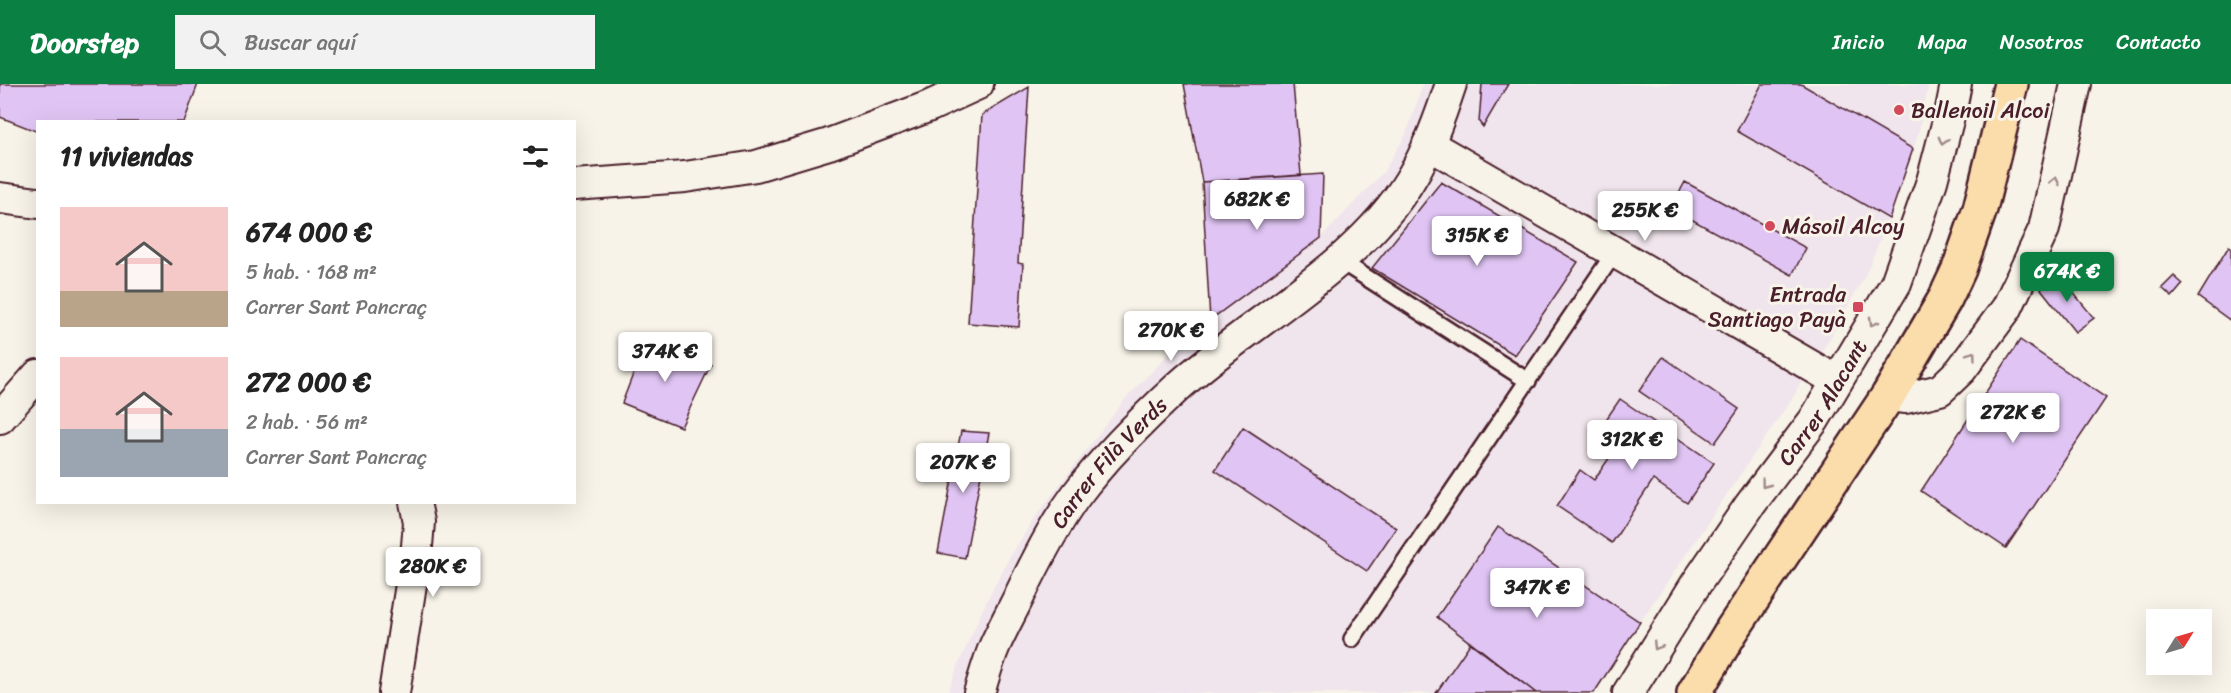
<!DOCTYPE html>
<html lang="es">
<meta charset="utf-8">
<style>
:root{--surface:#fff;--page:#f2f2f2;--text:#222;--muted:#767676;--accent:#0b8043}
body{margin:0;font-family:Sriracha,sans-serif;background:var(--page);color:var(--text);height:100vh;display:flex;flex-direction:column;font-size:22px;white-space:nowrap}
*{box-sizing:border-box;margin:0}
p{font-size:20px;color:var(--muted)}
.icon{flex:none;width:33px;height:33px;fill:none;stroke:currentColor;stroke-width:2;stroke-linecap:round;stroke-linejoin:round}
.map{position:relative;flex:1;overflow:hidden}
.panel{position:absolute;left:36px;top:36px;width:540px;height:384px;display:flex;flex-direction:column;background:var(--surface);border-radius:0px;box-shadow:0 6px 24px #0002}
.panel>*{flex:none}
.needle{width:39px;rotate:53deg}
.buttons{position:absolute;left:2146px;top:525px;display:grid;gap:12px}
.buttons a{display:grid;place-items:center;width:66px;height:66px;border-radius:0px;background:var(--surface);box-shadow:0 6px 24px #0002;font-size:30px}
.price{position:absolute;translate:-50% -51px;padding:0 14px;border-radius:6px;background:#fff;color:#222;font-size:20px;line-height:39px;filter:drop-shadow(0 2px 3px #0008)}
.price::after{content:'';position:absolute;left:50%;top:36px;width:18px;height:14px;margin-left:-9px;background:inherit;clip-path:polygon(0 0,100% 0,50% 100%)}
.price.selected{background:var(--accent);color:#fff}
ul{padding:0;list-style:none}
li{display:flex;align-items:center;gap:18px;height:150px;padding:0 24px}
li span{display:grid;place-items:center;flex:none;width:168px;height:120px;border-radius:0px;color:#555}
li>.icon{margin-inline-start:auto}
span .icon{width:72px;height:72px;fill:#fffc;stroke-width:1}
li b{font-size:26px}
h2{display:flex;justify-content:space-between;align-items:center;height:72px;padding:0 24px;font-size:26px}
header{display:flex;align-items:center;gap:36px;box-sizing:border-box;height:84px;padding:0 30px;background:var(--accent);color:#fff}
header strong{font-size:28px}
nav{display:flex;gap:33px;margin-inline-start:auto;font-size:21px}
.search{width:420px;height:54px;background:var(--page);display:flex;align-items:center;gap:15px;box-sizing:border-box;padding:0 21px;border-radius:0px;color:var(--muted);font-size:22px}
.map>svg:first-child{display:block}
</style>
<header>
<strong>Doorstep</strong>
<div class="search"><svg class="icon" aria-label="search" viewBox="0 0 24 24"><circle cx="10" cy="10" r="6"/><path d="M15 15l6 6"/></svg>Buscar aquí</div>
<nav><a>Inicio</a><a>Mapa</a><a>Nosotros</a><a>Contacto</a></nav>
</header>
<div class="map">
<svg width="2231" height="609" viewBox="0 0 2231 609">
<rect width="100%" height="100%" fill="#f7f3e8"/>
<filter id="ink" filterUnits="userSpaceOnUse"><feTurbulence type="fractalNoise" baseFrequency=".0167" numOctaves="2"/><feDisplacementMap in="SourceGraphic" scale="12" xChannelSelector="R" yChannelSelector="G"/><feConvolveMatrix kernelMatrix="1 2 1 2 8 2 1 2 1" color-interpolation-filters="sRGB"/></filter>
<g filter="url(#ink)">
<path fill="#f0e5ec" d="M1423 0H1929L1918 51 1889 135 1865 192 1829 256 1796 306 1797 307 1592 609H948L958 581 985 520 1009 474 1033 436 1126 314 1166 273 1210 236 1321 154 1384 87 1406 50Z"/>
<path fill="#e0c5f4" stroke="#4a1f2b" stroke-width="1.5" d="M0 0H198L184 38H38V48L0 33Z
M1184 0H1293L1301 91 1202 98Z
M1482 0H1508L1483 43 1479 38Z
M1762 0H1801L1913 65 1889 135 1737 47Z
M1029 3 1018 179 1023 180 1019 243 968 239 982 31Z
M1323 90 1321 154 1210 236 1202 98Z
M1441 98 1578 178 1515 271 1372 184Z
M1685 98 1806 164 1792 191 1671 124Z
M2229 162 2231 164V237L2198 213Z
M2058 190 2094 234 2075 248 2041 205Z
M2174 192 2183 200 2172 213 2162 204Z
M647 254 711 280 681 343 622 319Z
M2020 256 2106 314 2006 464 1921 407Z
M1663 273 1739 325 1715 359 1639 307Z
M1620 315 1714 379 1687 419 1653 396 1612 459 1557 422 1580 386 1594 396 1612 370 1592 356Z
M1243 343 1396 444 1367 487 1215 386Z
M961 347 989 349 965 474 938 469Z
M1498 443 1640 538 1594 609H1536L1437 533Z
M1471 558 1536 609H1436Z"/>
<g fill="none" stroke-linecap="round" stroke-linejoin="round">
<defs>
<path id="service" d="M1339 176 1528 297
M1352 555 1615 168"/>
<g id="minor">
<path d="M1428 60 1837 297"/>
<path d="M574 101 685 93 756 82 829 60 930 22 978 0"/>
<path d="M0 114 38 119"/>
<path d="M1888 312 1906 314 1940 306 1961 286 2007 224 2044 145 2076 0"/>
<path d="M0 334 38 291"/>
<path d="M394 609 417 462 419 438 415 418"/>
<path id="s1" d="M979 609C984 593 988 577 995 561 1005 539 1017 518 1027 496 1042 466 1057 437 1077 410 1107 370 1144 334 1180 301 1253 236 1359 181 1410 96 1428 67 1440 33 1451 0"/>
<path id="s2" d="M1628 609 1696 500 1750 421 1814 336 1896 199 1932 97 1951 25 1956 0"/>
</g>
<path id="primary" d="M1694 609 1732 546 1888 312 1945 215 1959 185 1980 125 2011 0"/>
</defs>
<use href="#service" stroke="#4a1f2b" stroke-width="20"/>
<use href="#minor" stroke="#4a1f2b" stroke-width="34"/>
<use href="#primary" stroke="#4a1f2b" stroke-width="38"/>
<use href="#service" stroke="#f7f3e8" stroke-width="15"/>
<use href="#minor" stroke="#f7f3e8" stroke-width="30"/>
<use href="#primary" stroke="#faddab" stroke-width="33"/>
</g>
<defs><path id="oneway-chevron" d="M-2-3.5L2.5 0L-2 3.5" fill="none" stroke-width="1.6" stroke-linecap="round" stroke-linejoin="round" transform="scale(1.5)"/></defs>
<g stroke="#a0898a">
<use href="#oneway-chevron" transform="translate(1943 57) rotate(105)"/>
<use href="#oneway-chevron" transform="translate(2055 97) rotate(-77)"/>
<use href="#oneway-chevron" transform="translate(1873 238) rotate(120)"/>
<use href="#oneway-chevron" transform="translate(1972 271) rotate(-54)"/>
<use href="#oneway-chevron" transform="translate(1765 400) rotate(127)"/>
<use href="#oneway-chevron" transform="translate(1657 562) rotate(122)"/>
</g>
</g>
<g fill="#d1495b" stroke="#f7f3e8" stroke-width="2">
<circle cx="1899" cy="26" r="6"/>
<circle cx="1770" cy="142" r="6"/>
<rect x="1852" y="217" width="12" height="12" rx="3"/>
</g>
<g text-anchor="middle" stroke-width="6" stroke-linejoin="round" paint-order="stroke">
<g font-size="22" fill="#4a1f2b" stroke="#f7f3e8" text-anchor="start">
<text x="1911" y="34">Ballenoil Alcoi</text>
<text x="1782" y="150">Másoil Alcoy</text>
<text x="1846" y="218" text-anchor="end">Entrada<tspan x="1846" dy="25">Santiago Payà</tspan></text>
</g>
<g font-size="22" fill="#4a1f2b" stroke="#f7f3e8">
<text dy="8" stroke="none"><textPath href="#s2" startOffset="350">Carrer Alacant</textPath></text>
<text dy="8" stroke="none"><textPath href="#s1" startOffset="267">Carrer Filà Verds</textPath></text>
</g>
</g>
</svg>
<div class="buttons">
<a><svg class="needle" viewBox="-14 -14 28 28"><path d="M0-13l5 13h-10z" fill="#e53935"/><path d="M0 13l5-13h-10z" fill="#767676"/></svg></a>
</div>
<b class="price" style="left:1257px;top:147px">682K €</b>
<b class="price" style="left:1645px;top:158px">255K €</b>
<b class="price" style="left:1477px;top:183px">315K €</b>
<b class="price selected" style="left:2067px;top:219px">674K €</b>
<b class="price" style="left:1171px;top:278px">270K €</b>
<b class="price" style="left:665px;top:299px">374K €</b>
<b class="price" style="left:2013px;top:360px">272K €</b>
<b class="price" style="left:1632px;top:387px">312K €</b>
<b class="price" style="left:963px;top:410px">207K €</b>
<b class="price" style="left:433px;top:514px">280K €</b>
<b class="price" style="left:1537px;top:535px">347K €</b>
<section class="panel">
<h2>11 viviendas<svg class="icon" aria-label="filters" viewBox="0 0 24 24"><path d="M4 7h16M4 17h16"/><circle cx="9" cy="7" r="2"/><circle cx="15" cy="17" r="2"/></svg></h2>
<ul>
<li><span style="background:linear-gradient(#f6c9c9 70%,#b9a48a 0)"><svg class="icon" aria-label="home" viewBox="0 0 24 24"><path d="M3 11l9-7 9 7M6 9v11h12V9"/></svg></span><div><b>674 000 €</b><p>5 hab. · 168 m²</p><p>Carrer Sant Pancraç</p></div></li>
<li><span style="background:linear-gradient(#f6c9c9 60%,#9aa5b1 0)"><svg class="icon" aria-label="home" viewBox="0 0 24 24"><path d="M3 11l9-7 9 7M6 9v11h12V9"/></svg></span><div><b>272 000 €</b><p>2 hab. · 56 m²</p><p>Carrer Sant Pancraç</p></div></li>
</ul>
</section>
</div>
